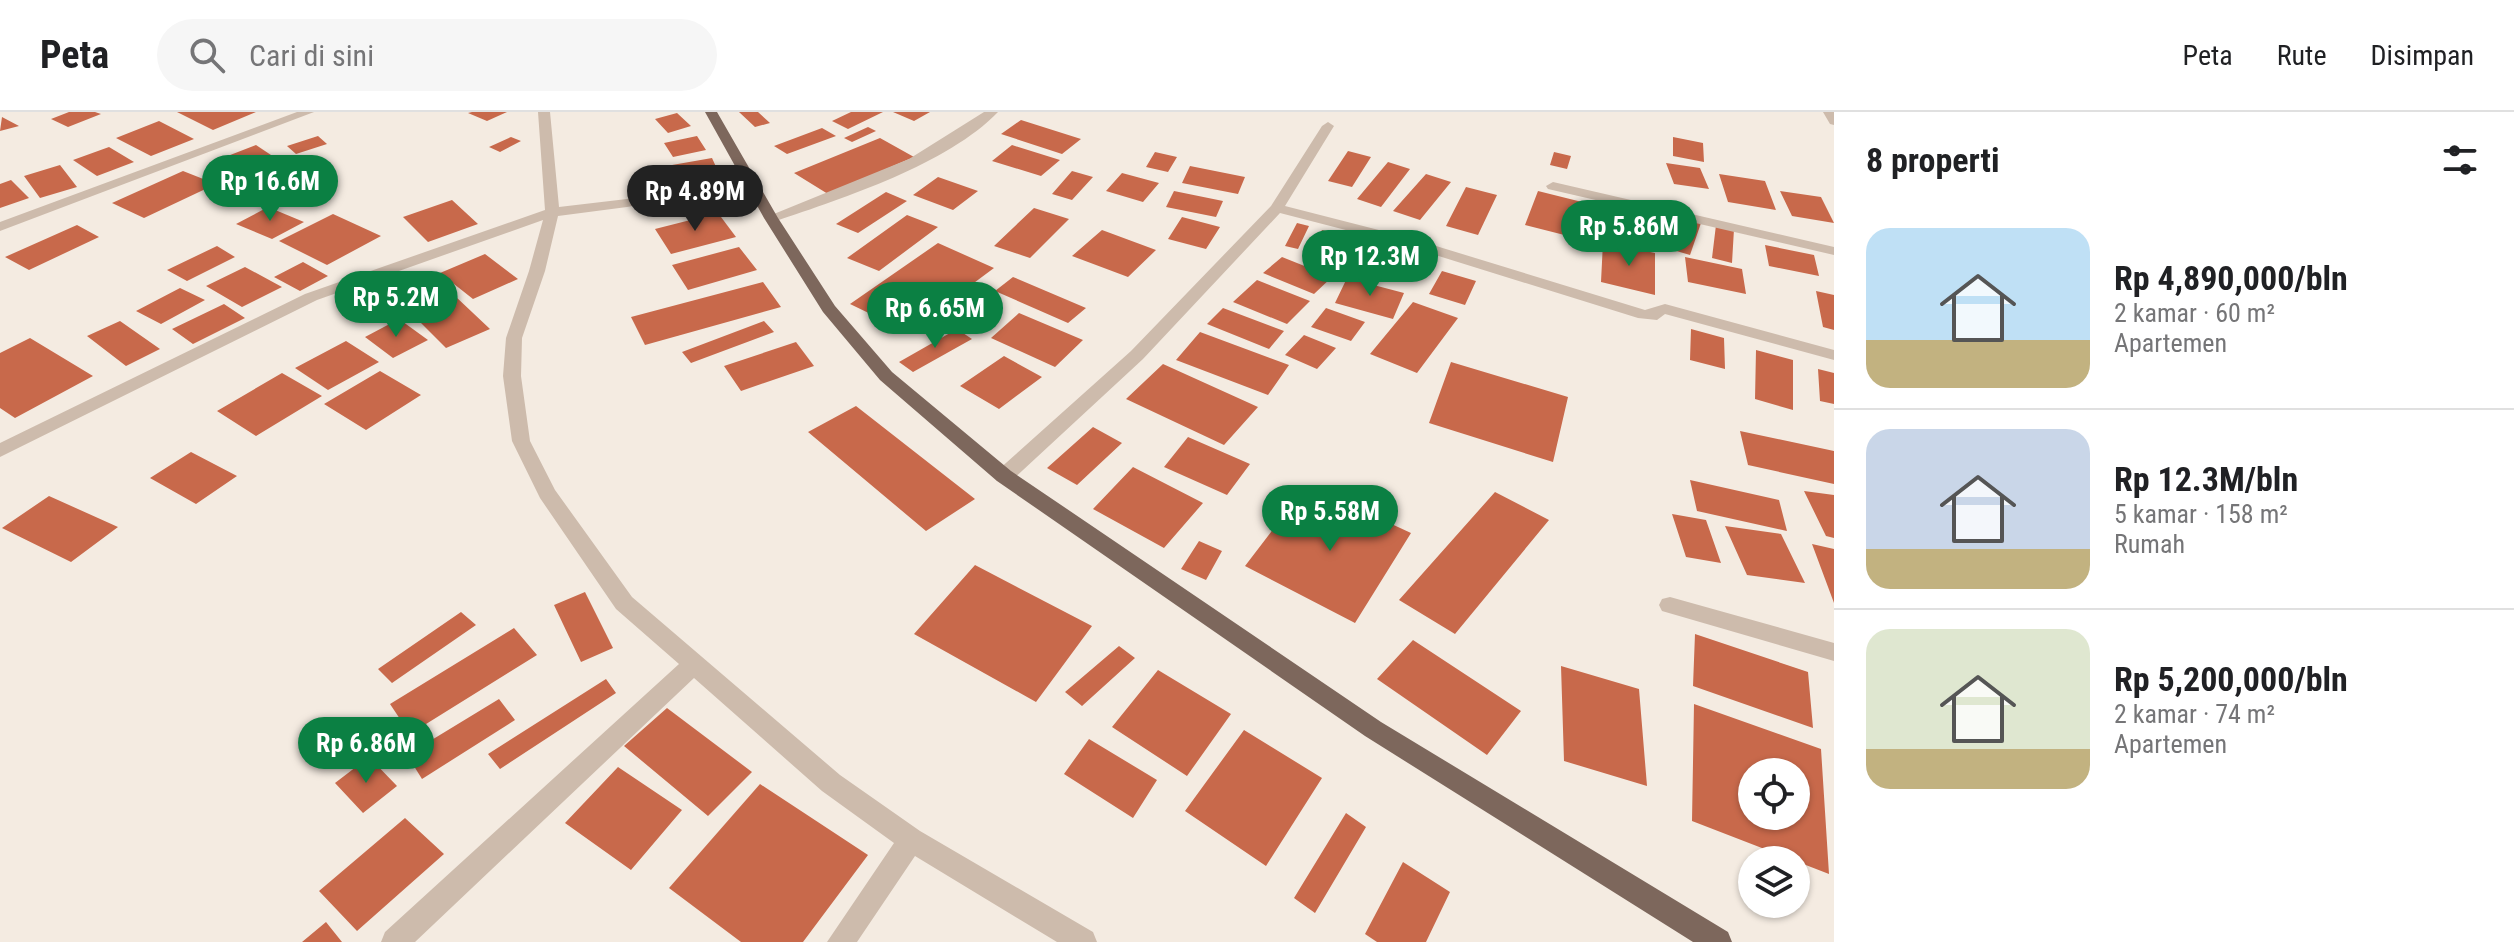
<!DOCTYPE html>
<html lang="id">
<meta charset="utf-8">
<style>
:root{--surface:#fff;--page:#f6f6f6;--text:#202124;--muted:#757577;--line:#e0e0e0;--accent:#0b8043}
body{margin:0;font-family:"Roboto Condensed",sans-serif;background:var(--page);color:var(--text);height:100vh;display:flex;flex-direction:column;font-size:30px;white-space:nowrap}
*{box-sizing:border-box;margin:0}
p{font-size:26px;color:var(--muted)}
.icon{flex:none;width:44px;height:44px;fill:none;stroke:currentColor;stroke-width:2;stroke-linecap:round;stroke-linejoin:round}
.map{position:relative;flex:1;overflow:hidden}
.sheet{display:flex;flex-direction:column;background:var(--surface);width:680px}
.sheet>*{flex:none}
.fabs{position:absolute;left:1738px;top:646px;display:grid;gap:16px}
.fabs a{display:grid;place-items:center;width:72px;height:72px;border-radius:50%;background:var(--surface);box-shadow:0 2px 6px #0004;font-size:40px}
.price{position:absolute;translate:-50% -68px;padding:0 18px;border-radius:28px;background:var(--accent);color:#fff;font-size:26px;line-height:52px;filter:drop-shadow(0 2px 4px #0008)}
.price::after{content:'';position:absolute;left:50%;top:48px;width:24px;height:18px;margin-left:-12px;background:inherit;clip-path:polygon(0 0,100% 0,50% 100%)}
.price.on{background:#222;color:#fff}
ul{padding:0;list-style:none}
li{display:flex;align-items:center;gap:24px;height:200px;padding:0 32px}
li+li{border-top:2px solid var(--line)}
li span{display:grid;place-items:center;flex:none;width:224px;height:160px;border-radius:24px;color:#555}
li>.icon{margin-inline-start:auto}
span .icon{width:96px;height:96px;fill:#fffc;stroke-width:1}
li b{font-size:34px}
h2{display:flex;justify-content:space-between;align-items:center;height:96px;padding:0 32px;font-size:34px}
header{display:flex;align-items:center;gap:48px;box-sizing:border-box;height:112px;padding:0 40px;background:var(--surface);border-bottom:2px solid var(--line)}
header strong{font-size:38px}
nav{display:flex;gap:44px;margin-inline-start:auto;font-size:28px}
.search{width:560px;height:72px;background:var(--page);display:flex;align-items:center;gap:20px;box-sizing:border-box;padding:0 28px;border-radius:44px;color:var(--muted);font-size:30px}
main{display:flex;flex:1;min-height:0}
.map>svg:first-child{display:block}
</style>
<header>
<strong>Peta</strong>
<div class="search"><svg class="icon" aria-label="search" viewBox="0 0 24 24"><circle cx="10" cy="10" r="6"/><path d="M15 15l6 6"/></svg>Cari di sini</div>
<nav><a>Peta</a><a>Rute</a><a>Disimpan</a></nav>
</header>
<main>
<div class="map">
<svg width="1834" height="830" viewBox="0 0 1834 830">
<rect width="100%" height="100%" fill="#f4ebe1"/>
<path fill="#c8694b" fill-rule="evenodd" d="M69 0H95L101 2 68 15 51 7Z
M177 0H256L213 18Z
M472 0H507L487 9 468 1Z
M739 0H758L770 11 755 15Z
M851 0H883L848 17 832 9Z
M893 0H930L914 9Z
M677 1 691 14 668 21 655 7Z
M2 5 19 14 0 19Z
M1021 8 1081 27 1062 42 1001 22Z
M159 9 194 27 151 44 116 26Z
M868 15 876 19 852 30 844 26Z
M822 16 836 24 787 42 774 34Z
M318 24 327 32 296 42 287 34Z
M697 24 706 38 673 45 664 31Z
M511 25 521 29 500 40 489 35Z
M1673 25 1703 31 1704 50 1673 44Z
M880 26 914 45 828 82 794 61Z
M256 33 286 53 256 65 225 45Z
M1012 33 1060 48 1041 64 992 49Z
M109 35 134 50 97 64 73 48Z
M1348 39 1371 45 1352 75 1328 69Z
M1155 40 1177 45 1168 60 1146 55Z
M1554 40 1571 44 1567 57 1550 53Z
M712 46 722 68 664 78 655 56Z
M1388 50 1410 57 1381 95 1357 87Z
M1666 51 1700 56 1709 77 1674 72Z
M60 53 77 75 40 86 24 64Z
M1190 54 1245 65 1238 82 1182 71Z
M183 59 216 72 144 106 112 91Z
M1072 59 1093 65 1072 88 1052 82Z
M1122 61 1159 71 1143 90 1106 79Z
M1426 62 1451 70 1420 108 1393 99Z
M1719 62 1765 69 1776 98 1728 90Z
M938 65 978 79 953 98 913 83Z
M11 68 29 86 0 96V72Z
M1466 75 1497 83 1478 123 1446 114Z
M1174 79 1223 89 1216 105 1166 95Z
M1538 79 1598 94 1588 129 1525 113Z
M1780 79 1821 85 1834 111 1792 104Z
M886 80 907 89 858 121 836 112Z
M452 88 478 112 428 130 403 105Z
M1619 91 1647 97 1646 135 1616 128Z
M268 95 304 110 272 127 236 112Z
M1034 96 1069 107 1030 146 994 134Z
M718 101 736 125 671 142 655 117Z
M333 102 381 124 327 153 279 129Z
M1667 102 1701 111 1690 143 1656 133Z
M907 103 938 115 879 159 847 146Z
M1182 105 1220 115 1206 137 1168 127Z
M1297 111 1309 114 1298 137 1285 134Z
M77 113 99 125 29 158 5 145Z
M1716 113 1734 117 1732 151 1712 146Z
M1102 118 1156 138 1128 165 1072 144Z
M1322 118 1349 125 1336 150 1308 143Z
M1603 130 1655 141V183L1601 170Z
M938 131 994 156 908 220 850 192Z
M1359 132 1383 140 1366 163 1341 155Z
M1765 133 1814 143 1819 164 1769 154Z
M217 134 235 145 187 169 167 158Z
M739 135 757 158 688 178 672 153Z
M485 142 518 167 473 187 440 161Z
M1282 145 1332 165 1314 182 1263 161Z
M1685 145 1742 157 1746 182 1688 170Z
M303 150 328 164 300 179 274 165Z
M245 155 282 175 242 195 206 174Z
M1442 159 1476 169 1465 193 1429 182Z
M1013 165 1086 196 1068 211 995 179Z
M1347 166 1404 181 1393 207 1335 191Z
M1257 168 1310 189 1287 212 1233 190Z
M763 170 781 195 645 233 631 205Z
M180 176 205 188 161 212 136 199Z
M1816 179 1834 183V218L1823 215Z
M455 184 490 217 446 236 412 202Z
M987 188 1003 196 981 212 965 204Z
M1413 190 1458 206 1417 261 1370 242Z
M224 192 245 206 193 232 172 217Z
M1223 196 1284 219 1269 237 1207 212Z
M1326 196 1365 210 1351 229 1311 215Z
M1019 201 1083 228 1055 255 991 226Z
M399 207 428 228 393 246 365 225Z
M120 209 160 237 126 254 87 224Z
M764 209 774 220 691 251 682 240Z
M957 217 972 227 913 260 899 250Z
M1691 217 1724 226 1725 257 1690 248Z
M1200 220 1289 253 1268 283 1176 248Z
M1304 223 1336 236 1317 257 1285 243Z
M30 226 93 264 15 306 0 296V241Z
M346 229 379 250 328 278 295 256Z
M796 230 814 254 741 279 724 254Z
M1756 238 1793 248V298L1755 287Z
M1004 244 1042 265 999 297 960 274Z
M1451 250 1568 285 1553 350 1429 311Z
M1163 252 1258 295 1224 333 1126 287Z
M1818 257 1834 261V292L1820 289Z
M380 259 421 283 366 318 324 292Z
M282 261 322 284 256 324 217 299Z
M856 294 975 387 926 419 808 320Z
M1093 315 1122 331 1077 373 1047 356Z
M1740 319 1834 339V372L1748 353Z
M1188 325 1250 352 1227 383 1164 355Z
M191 340 237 364 196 392 150 366Z
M1133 355 1203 391 1164 436 1093 397Z
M1690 368 1779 388 1787 419 1697 399Z
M1307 373 1411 421 1355 511 1245 454Z
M1804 379 1834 383V426L1826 424Z
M1495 380 1549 408 1455 522 1399 488Z
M49 384 118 415 71 450 2 416Z
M1672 402 1706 408 1721 451 1686 445Z
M1725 414 1781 422 1805 471 1747 463Z
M1199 429 1222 439 1206 468 1181 457Z
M1812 432 1834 437V491Z
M975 453 1092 514 1036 590 914 522Z
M585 480 613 536 581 550 554 493Z
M461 500 476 513 392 571 378 557Z
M514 516 537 543 410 622 390 592Z
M1695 522 1808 560 1813 616 1693 574Z
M1413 528 1521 599 1487 643 1377 567Z
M1119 534 1135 546 1082 594 1065 580Z
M1561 554 1639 577 1647 674 1564 649Z
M1158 558 1231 602 1187 664 1112 615Z
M606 567 616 581 500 657 488 642Z
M499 587 515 608 422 667 407 643Z
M1694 592 1821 637 1829 762 1692 709ZM1752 660H1796V704H1752Z
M667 596 752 660 708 704 624 634Z
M1244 618 1322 666 1266 754 1185 699Z
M1089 627 1157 668 1133 706 1064 662Z
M369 645 397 674 363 701 335 671Z
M618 655 682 698 631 758 565 711Z
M760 672 868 743 803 830H741L669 776Z
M1346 701 1366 715 1315 801 1294 786Z
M405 706 444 742 357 819 319 779Z
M1403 750 1450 780 1426 830H1377L1365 822Z
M326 810 342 830H302Z"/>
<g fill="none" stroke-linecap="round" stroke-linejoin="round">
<path fill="#cdbbac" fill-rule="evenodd" d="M297 0H314L0 119V110Z
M538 0H550L559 95 627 87 748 65 755 69 748 73 627 95 558 104 545 159 522 226 521 264 530 329 555 378 632 485 840 663 920 719 1093 820 1097 830H1057L915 744 857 830H827L894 731 822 679 694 566 415 830H381L385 820 679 552 616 497 540 386 512 329 503 264 506 226 529 159 543 108 317 188 0 345V331L305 182 545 98Z
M984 0H998C948 52 844 86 776 109L771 110 764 106 909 47Z
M1823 0H1834V13L1830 12Z
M1328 10 1334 14 1285 94 1410 126 1645 198 1665 192 1834 238V248L1665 202 1657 208 1638 206 1400 132 1280 101 1143 247 1011 369H997L994 364 997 359 1131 239 1271 94 1322 14Z
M1553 70 1834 135V143L1548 77 1546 74Z
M1670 485 1834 531V549L1662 499 1659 493 1662 487Z"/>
<path fill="#7d675c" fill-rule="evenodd" d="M705 0H717L778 106 835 194 892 260 1011 359 1381 610 1728 820 1732 830H1693L1365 624 997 369 880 268 823 200 764 106Z"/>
</g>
</svg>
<div class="fabs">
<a><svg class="icon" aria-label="locate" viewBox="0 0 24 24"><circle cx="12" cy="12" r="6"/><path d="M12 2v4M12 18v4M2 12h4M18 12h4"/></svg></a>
<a><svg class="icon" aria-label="layers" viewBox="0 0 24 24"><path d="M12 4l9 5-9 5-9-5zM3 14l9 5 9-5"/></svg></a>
</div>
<b class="price" style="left:270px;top:111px">Rp 16.6M</b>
<b class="price on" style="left:695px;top:121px">Rp 4.89M</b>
<b class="price" style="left:1629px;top:156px">Rp 5.86M</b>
<b class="price" style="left:1370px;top:186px">Rp 12.3M</b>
<b class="price" style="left:396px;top:227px">Rp 5.2M</b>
<b class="price" style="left:935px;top:238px">Rp 6.65M</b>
<b class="price" style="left:1330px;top:441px">Rp 5.58M</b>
<b class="price" style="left:366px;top:673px">Rp 6.86M</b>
</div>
<section class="sheet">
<h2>8 properti<svg class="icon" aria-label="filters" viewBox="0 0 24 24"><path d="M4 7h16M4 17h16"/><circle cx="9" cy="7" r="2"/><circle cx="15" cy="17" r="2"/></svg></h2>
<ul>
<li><span style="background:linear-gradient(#bfe0f5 70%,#c2b280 0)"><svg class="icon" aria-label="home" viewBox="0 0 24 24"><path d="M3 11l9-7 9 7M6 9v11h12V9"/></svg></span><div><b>Rp 4,890,000/bln</b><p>2 kamar · 60 m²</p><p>Apartemen</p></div></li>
<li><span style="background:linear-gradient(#c9d6e8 75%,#c2b280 0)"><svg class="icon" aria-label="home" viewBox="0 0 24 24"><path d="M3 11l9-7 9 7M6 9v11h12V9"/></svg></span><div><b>Rp 12.3M/bln</b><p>5 kamar · 158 m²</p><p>Rumah</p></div></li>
<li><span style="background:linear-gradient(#dfe7d0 75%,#c2b280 0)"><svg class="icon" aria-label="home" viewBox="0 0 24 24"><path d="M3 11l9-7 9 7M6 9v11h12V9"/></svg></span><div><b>Rp 5,200,000/bln</b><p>2 kamar · 74 m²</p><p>Apartemen</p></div></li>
</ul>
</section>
</main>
